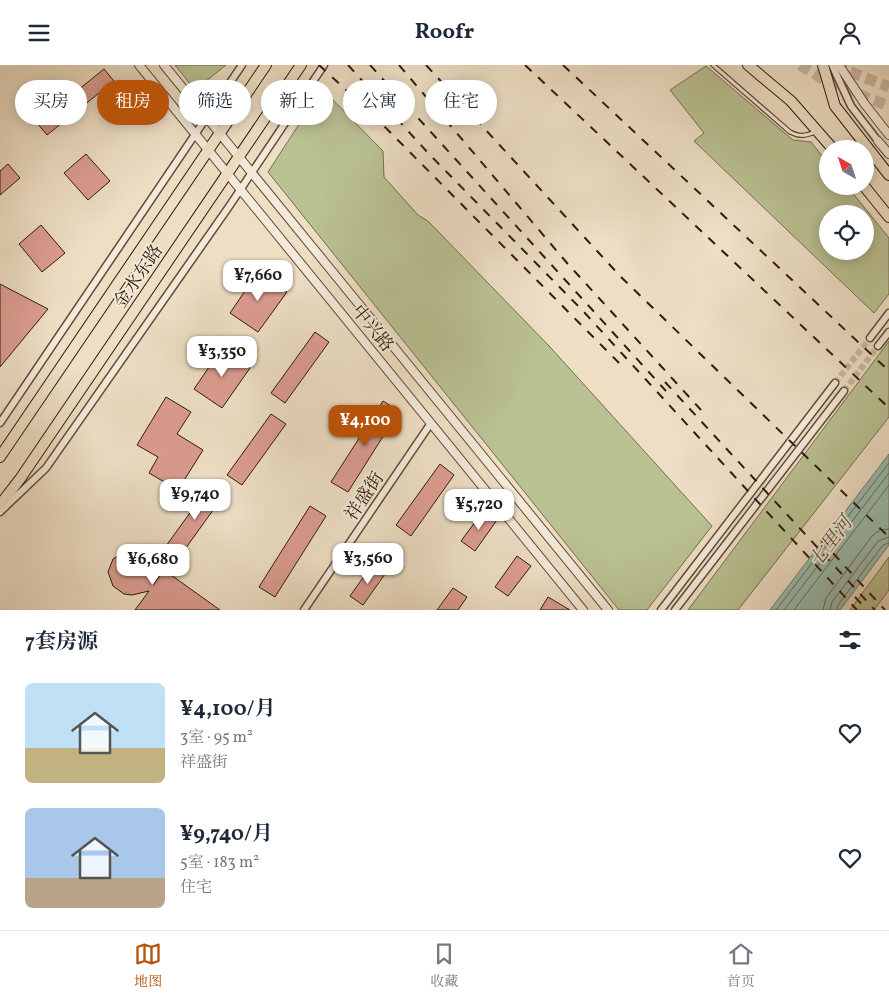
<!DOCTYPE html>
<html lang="zh">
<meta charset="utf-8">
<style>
:root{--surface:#fff;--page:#f2f2f3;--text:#1f2937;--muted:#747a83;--line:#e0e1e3;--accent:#b45309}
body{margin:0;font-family:Vollkorn,"Noto Serif SC",serif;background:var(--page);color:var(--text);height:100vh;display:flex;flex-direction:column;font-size:19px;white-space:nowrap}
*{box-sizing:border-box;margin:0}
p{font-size:16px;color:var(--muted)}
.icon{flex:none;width:28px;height:28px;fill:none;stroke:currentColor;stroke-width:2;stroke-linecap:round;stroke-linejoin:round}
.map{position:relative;height:545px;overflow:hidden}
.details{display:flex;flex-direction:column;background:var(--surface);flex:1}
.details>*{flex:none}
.guide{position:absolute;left:15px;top:15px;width:500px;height:45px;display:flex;gap:10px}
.needle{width:32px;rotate:321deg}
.controls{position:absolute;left:819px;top:75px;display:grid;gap:10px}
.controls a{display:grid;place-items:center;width:55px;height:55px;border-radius:50%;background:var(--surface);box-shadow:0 2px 12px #0003;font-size:25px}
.price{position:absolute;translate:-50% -42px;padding:0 11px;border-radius:10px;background:#fff;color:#222;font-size:16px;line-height:32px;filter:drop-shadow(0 1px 2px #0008)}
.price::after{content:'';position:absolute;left:50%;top:30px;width:15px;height:11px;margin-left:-8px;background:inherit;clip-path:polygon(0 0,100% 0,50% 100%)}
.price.active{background:var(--accent);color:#fff}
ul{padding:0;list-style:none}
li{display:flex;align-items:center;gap:15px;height:125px;padding:0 25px}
li span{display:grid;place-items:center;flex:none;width:140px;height:100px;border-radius:8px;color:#555}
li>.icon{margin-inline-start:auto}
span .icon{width:60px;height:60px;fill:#fffc;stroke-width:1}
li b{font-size:21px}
h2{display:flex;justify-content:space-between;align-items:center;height:60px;padding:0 25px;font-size:21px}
.tag{padding:0 18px;border-radius:22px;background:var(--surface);box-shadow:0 2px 12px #0003;font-size:18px;line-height:45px}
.tag.active{background:var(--accent);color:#fff}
header{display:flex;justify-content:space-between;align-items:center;height:65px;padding:0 25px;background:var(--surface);font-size:22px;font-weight:700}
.dock{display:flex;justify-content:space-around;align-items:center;height:70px;border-top:1px solid var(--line);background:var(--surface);font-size:14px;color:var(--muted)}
.dock a{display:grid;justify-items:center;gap:2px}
.dock .active{color:var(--accent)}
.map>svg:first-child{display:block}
</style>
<header><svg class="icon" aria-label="menu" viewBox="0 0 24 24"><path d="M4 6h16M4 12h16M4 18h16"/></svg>Roofr<svg class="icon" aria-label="person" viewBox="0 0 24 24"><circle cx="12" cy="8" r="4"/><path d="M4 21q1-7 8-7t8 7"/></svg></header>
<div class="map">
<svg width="889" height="545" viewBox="0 0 889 545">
<rect width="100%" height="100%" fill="#eddec4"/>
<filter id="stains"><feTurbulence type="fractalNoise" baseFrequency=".004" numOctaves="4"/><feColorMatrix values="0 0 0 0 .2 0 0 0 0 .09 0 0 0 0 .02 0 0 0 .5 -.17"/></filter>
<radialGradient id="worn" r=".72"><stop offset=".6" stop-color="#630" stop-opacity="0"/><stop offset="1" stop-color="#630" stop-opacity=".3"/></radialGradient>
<path fill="#bac193" stroke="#766d4e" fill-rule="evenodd" d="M175 0H226L195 25Z
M706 1 793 75 811 77 827 97 828 121H847L889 173V229L874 248 694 76 704 68 670 25ZM828 149H865V186H828Z
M322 24 383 86 384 112 418 150 428 156 550 282 712 461 647 545H619L268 107Z
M889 276V352L738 545H688Z
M889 492V525L874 545H850Z"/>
<path fill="#9abcb0" stroke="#717b6e" d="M889 389V480L840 545H770Z"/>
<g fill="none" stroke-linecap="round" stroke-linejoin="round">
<path stroke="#666a5d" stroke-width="1" d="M776 545 889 398
M784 545 889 408
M794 545 889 420
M823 545 826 533 872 471 880 465 889 464
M830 545 832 537 878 476 889 472
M837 545 838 540 883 480 889 478"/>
</g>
<path fill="#db9c90" stroke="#33190a" d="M104 4 114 16 47 70 37 58Z
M86 89 110 116 88 135 64 108Z
M8 99 20 113 0 130V106Z
M41 160 65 188 42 207 19 179Z
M258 207 287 227 258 267 230 248Z
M0 219 48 244 0 302Z
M315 267 329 277 285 338 271 328Z
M222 283 250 303 222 343 194 324Z
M166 332 191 347 177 369 203 385 178 425 149 408 158 392 137 380Z
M383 336 399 346 348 427 331 417Z
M271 349 286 359 242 420 227 410Z
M440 399 454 410 411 471 396 460Z
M210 420 224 430 180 491 166 481Z
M310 441 326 451 275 532 259 522Z
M484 445 497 455 475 486 461 476Z
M132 486 139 488 150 497 153 520 164 505 220 545H135L149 526 132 530 124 529 113 521 108 507 113 494 125 487Z
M517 491 531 501 508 531 495 522Z
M372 500 385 509 363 540 350 531Z
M453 523 467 532 458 545H437Z
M548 532 570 545H540Z"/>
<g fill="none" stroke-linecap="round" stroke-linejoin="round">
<path stroke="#c8b79f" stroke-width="6" stroke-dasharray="6 3" stroke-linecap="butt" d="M835 318 870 273
M844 326 878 281"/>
<path stroke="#c8b79f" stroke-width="11" stroke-dasharray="11 5.5" stroke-linecap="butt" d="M800 0 831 19 889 41
M835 1 889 22"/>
<defs>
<path id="service" d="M713 0 790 67C800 72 805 71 815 67"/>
<path id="minor" d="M832 0 851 41 878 76
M870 273 889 248
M878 281 889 267
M0 358 242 0
M0 447 46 403 228 143 324 0
M304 545 431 358
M661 545 835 318
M675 545 844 326"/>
<path id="tertiary" d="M139 0 583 545
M164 0 608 545
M839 0 864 38 889 70
M878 76 889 89"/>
<path id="primary" d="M748 0 791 36 833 84
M823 0 835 41 889 110
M864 121 889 152
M0 392 266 0
M0 440 20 414 301 0"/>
</defs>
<use href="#service" stroke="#624a38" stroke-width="5.5"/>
<use href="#minor" stroke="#624a38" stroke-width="9"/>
<use href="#tertiary" stroke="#624a38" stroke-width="10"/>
<use href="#primary" stroke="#33190a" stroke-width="12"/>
<use href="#service" stroke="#f3ead9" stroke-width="3"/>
<use href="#minor" stroke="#f3ead9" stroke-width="6"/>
<use href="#tertiary" stroke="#f3ead9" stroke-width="8"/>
<use href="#primary" stroke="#eddec4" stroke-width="10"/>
<path stroke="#33190a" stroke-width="2" stroke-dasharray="9 9" stroke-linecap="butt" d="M319 0 371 48 621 300
M348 0 429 89 583 246 857 545
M370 0 666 326
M399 0 567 198 701 345
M426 0 621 212 889 472
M525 0 889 343
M563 0 889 306
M665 317 875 545
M821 475 885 545
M855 532 867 545"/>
</g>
<g text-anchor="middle" stroke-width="4" stroke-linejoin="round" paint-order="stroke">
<g font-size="18" fill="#33190a" stroke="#f3ead9">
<text transform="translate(138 211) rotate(-56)" y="6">金水东路</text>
<text transform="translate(373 263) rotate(51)" y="6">中兴路</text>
<text transform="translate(364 431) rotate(-56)" y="6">祥盛街</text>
</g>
<g font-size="19" font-style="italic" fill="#575244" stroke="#f3ead9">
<text transform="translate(830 476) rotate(-53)" y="7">七里河</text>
</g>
</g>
<rect width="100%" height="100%" filter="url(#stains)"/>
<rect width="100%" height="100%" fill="url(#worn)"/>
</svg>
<div class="controls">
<a><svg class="needle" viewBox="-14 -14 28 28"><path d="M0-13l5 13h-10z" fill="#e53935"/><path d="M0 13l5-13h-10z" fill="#747a83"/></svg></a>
<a><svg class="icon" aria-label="locate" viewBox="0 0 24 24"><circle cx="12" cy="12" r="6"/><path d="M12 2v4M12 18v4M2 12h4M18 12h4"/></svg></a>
</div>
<b class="price" style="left:258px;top:237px">¥7,660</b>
<b class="price" style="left:222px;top:313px">¥3,350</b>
<b class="price active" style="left:365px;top:382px">¥4,100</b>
<b class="price" style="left:195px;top:456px">¥9,740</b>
<b class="price" style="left:479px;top:466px">¥5,720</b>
<b class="price" style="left:368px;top:520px">¥3,560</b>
<b class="price" style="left:153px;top:521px">¥6,680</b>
<div class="guide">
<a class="tag">买房</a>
<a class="tag active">租房</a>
<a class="tag">筛选</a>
<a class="tag">新上</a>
<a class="tag">公寓</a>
<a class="tag">住宅</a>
</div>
</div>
<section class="details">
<h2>7套房源<svg class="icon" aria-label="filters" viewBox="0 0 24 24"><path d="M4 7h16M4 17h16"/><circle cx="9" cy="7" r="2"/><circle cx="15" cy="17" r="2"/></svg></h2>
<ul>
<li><span style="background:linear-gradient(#bfe0f5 65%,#c2b280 0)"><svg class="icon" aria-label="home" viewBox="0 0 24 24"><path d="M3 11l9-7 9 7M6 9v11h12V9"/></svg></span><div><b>¥4,100/月</b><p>3室 · 95 m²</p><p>祥盛街</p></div><svg class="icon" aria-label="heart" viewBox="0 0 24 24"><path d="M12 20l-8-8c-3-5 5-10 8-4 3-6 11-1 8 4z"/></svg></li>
<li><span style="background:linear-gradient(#a9c7e8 70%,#b9a48a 0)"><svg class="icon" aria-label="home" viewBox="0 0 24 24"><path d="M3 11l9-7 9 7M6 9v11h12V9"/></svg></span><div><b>¥9,740/月</b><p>5室 · 183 m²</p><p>住宅</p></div><svg class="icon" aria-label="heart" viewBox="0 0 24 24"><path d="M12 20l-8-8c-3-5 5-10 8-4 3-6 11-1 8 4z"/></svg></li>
</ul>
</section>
<nav class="dock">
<a class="active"><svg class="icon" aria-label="map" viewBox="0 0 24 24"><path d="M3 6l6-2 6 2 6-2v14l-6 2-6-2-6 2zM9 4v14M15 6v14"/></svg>地图</a>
<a><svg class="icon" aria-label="saved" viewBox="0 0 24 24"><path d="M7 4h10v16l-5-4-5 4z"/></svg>收藏</a>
<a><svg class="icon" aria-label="home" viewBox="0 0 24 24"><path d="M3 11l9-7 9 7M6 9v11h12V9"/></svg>首页</a>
</nav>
